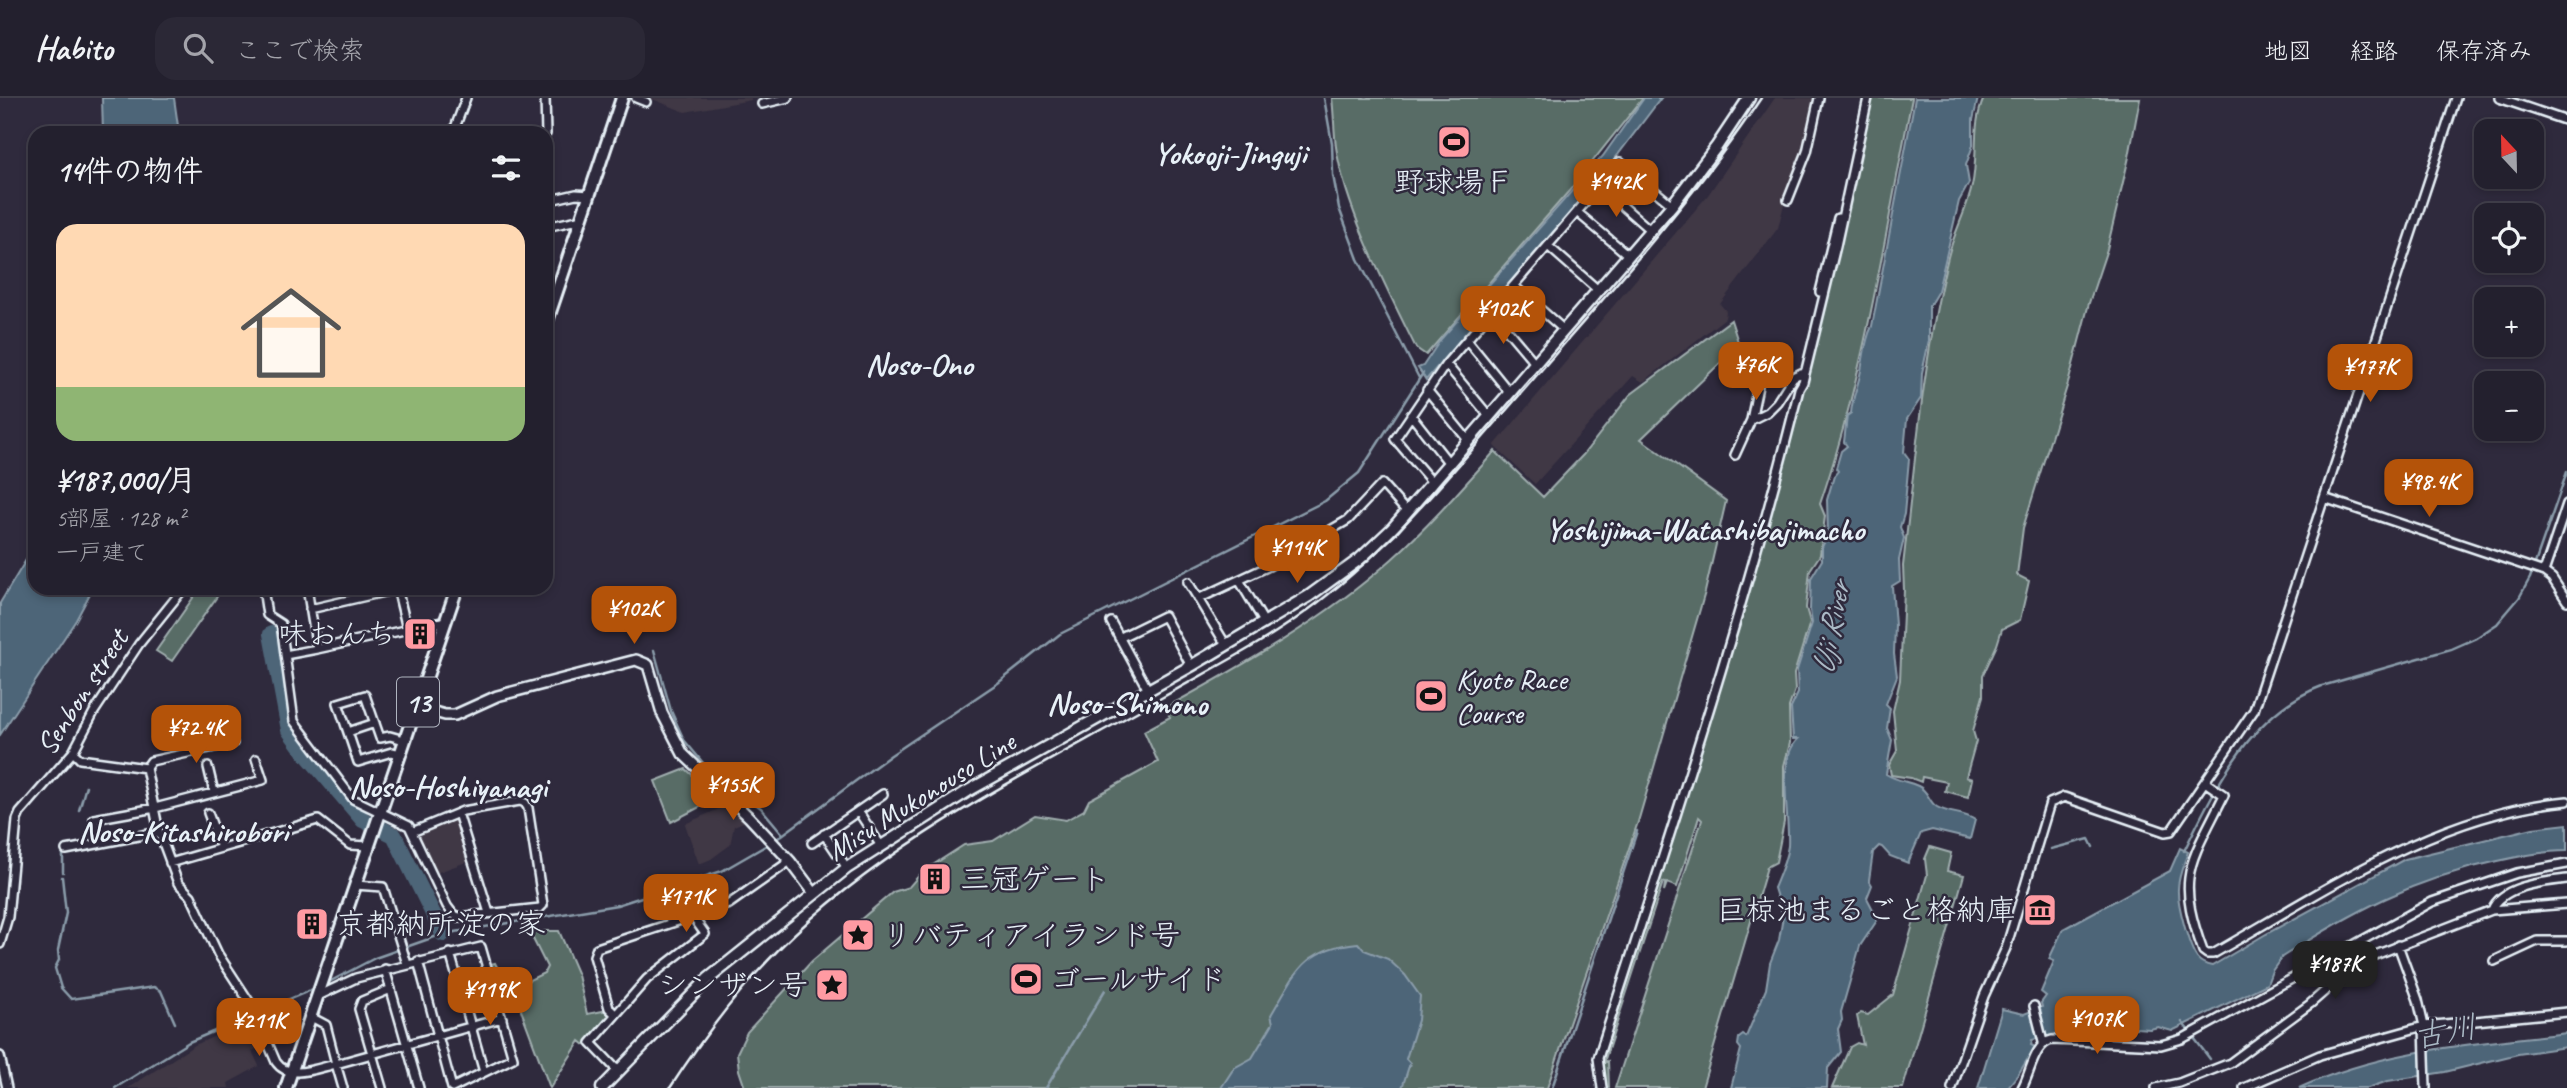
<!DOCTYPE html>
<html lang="ja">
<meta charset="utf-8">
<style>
:root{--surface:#23202e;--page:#2b2836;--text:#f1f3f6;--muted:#a3a3aa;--line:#403e4a;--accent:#b45309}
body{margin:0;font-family:Caveat,"Klee One",sans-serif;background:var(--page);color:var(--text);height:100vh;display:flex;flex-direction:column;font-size:26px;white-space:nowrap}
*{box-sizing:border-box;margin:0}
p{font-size:23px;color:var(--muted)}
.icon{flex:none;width:38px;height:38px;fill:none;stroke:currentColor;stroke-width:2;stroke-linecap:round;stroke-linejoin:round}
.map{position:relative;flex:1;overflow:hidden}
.side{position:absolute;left:28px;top:28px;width:525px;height:469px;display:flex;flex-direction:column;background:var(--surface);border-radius:21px;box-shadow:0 4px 10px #0003,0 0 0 2px var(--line)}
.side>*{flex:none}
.needle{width:46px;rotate:338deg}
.tools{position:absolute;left:2474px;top:21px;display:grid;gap:14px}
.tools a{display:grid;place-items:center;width:70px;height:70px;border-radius:14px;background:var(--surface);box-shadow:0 4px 10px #0003,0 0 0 2px var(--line);font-size:35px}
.price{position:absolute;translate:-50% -60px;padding:0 16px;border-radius:14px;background:var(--accent);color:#fff;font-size:23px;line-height:46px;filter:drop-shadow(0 2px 4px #0008)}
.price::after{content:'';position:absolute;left:50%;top:42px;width:21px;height:16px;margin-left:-10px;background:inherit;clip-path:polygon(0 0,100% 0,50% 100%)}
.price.active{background:#222;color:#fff}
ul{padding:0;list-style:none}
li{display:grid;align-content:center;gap:14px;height:371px;padding:0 28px}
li+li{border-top:2px solid var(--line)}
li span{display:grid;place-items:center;height:217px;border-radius:21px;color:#555}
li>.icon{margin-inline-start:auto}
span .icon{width:126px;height:126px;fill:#fffc;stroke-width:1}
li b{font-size:30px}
h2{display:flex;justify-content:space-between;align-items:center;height:84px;padding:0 28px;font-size:30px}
header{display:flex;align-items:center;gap:42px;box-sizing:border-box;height:98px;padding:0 35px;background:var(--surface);border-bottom:2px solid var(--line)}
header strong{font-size:33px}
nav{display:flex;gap:38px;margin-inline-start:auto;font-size:24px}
.search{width:490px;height:63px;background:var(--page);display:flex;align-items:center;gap:18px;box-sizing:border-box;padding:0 24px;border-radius:21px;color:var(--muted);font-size:26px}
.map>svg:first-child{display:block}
</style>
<header>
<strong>Habito</strong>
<div class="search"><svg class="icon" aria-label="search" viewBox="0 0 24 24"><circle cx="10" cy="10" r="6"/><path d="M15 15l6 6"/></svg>ここで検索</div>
<nav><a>地図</a><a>経路</a><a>保存済み</a></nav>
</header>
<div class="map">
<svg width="2567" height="990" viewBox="0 0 2567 990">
<rect width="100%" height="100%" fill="#2f2a3d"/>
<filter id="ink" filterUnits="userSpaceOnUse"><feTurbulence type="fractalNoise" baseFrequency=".0143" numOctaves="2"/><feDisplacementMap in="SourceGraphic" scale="14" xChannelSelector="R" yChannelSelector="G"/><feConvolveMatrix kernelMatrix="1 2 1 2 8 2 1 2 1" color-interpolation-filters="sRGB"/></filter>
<g filter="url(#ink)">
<path fill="#413845" d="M650 0H751V2L685 14Z
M1775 0H1814L1803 52 1789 86 1778 130 1720 206 1726 213 1725 220 1643 284 1633 278 1535 386 1494 348 1708 97Z
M730 706 748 722 734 728 730 747 711 761 699 766 685 726Z
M455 721 469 763 433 776 415 737Z
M254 921 264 947 252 953 259 968 228 985 229 990H128L195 947Z"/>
<path fill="#586c66" stroke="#a0aeaf" stroke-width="2" d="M1332 0H1643L1569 93 1426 257 1416 250C1387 191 1346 113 1336 49 1334 33 1334 16 1332 0Z
M1868 0H1912C1885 136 1865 275 1820 406L1825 418 1820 457 1810 472 1806 510 1810 524 1794 576 1795 592 1789 609 1790 645 1784 668V724L1776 764 1767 769 1702 990H1615L1702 722 1699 719 1677 789 1667 785 1664 793 1665 785 1663 784 1605 961 1606 964 1608 963 1609 990H1602L1598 960 1697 651 1791 321Z
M1984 0H2140L2129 59 2107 151 2089 205 2069 282 2023 430 2017 477 2029 483 2020 522 2002 531 1997 547 1983 577V598L1973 633 1976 643 1966 679 1972 681 1968 699 1945 693 1947 684 1922 679 1921 684 1911 680 1891 677 1889 667 1897 653 1893 613 1900 582 1904 492 1903 468C1915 365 1923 260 1948 159 1954 134 1967 112 1972 88 1979 58 1971 28 1984 0Z
M1731 222 1739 247 1641 341 1726 403 1705 494 1638 724 1547 990H745L739 972 737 955 747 934 812 863 893 794 909 789 922 774 964 747 993 743 1035 717 1066 722 1084 712 1089 702 1158 664 1144 633 1170 619 1165 610C1244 567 1325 521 1392 461 1430 427 1462 390 1495 353L1543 399 1583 357 1630 297Z
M200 490H223L172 563 156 553Z
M686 671 714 697 713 702 671 724 655 683Z
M1930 749 1951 755 1947 773 1964 777 1903 990H1832L1850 949 1857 945 1863 947 1857 918 1861 915 1868 917 1893 897 1927 777 1925 761Z
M529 833H559L578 877 587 916 608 912V920L585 947 580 943 550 990 518 904 502 908 491 866 495 865 509 892 544 875 547 869Z"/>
<path fill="#4d6578" stroke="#8b9dab" stroke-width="2" d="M102 0H174L179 35H103Z
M1644 0H1661L1601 79 1426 282 1418 270 1423 268 1441 241 1603 58Z
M1915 0H1978L1973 22V47L1966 67 1969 85 1959 103 1938 193 1929 208V243L1922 275 1921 300 1907 321 1904 354 1909 361 1904 416 1900 429 1904 440 1899 462 1900 483 1892 488 1895 527 1894 556 1897 578 1886 606 1890 610 1887 630 1892 642 1886 676C1897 683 1907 683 1918 688 1929 693 1928 704 1937 709 1949 716 1964 714 1975 722L1970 741 1932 732 1921 735 1908 765 1890 758 1882 749 1879 748 1873 754 1869 782 1872 787 1867 800 1878 821 1860 848 1841 914 1842 922 1838 931 1841 954 1828 970 1827 990H1731L1741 951 1738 947 1739 940 1743 937 1746 939 1766 891 1770 865 1779 842 1783 819 1774 790C1780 776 1786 763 1788 748 1790 720 1776 661 1798 641H1793L1791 610 1798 595 1797 572 1812 525 1810 512 1811 480 1822 462V449L1828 436 1827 402 1834 378 1838 373 1836 370 1841 353 1847 348 1844 344 1847 318 1851 315C1852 301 1857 290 1860 277 1864 260 1864 244 1872 228Z
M35 447V490H93L76 522 0 637V505Z
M2567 726V753C2544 753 2520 758 2498 763 2416 780 2352 814 2282 859L2272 873 2267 886 2172 933 2158 929 2150 931 2064 925 2061 928 2063 934 2032 942 2031 947 2035 949 2019 975 2007 990H1978L2002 911 2024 916 2042 909 2041 905 2046 898 2041 894 2054 863 2049 861 2063 831 2170 773 2180 750 2188 754C2184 766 2178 778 2178 791 2177 806 2189 849 2197 860 2201 865 2206 867 2212 868L2266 836 2405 761 2533 730Z
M1358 845 1364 852 1388 861 1405 877 1420 898 1418 922 1406 961 1410 965 1402 990H1221L1234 970 1252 960 1273 925 1271 917C1296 875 1303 850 1358 845Z
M2567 935V949L2518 956 2445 974 2388 983 2368 990H2299C2384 951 2475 946 2567 935Z"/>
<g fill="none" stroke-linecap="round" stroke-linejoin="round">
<path stroke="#8b9dab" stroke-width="2.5" d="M1324 0 1332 45 1333 77 1339 110 1358 161 1419 280
M654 552 671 613 684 642 709 672 761 710 782 735
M79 712 86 688
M2051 751 2089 741 2093 749
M2184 753C2216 688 2251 614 2322 588L2451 551 2476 540 2497 526 2519 500 2530 480 2567 374
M63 754V774
M62 779 66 815 58 852 59 862 55 870 61 890 71 901 154 889 161 893 175 925
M327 885 375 860 443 836 617 807 722 773 774 743 891 657 998 585 1060 536 1325 403 1359 375 1423 275
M2182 924 2210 961
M115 990 189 944 318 889
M1046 990 1105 892
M1552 990 1637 733"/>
<path stroke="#4d6578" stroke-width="16" d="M271 536 289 632 304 653 363 722 394 737 443 836"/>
<defs>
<path id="minor" d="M545 0 546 36
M636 0 646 4
M2499 0 2567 23
M762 6 788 0
M453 35 466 0
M1601 89 1650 132
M1788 102 1807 54 1819 0
M546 103 576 96 590 97
M1578 115 1628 157
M546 129 582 121
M1548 148 1598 192
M1514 188 1564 232
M1820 194 1838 120
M1492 214 1535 265
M1467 242 1510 295
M1446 266 1489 318
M1427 292 1468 342
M1411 317 1448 364
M1751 322 1758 288
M1735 357 1751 322 1767 314 1777 304 1793 279 1801 275
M1431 383 1395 341 1446 266 1620 64 1672 107
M2324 400 2544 474 2552 480 2567 503
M2544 474 2567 406
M1239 482 1264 524
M1188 484 1226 547
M263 490 267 517 281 526 294 623 353 701 409 728 447 808 453 816 458 819 540 810 543 807 528 710 525 705 520 703 463 713 412 734
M307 490 317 551 446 523
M397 490 407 531
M1198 501 1269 468 1348 422 1382 386 1406 413
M310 511 397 491
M1111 524 1148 592
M1119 540 1164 518 1191 568
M285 557 317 551
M348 634 375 625
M73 654 80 661 146 670 159 734 178 785 191 798 218 856 252 908 276 964C289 983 317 970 336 966L343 990
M400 656 392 654 358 664 338 605 365 597 380 640 390 638 404 642
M208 669 214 694
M146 670 151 663 233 645
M2205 684 2224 697C2190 766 2175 777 2203 853L2207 856H2213C2324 793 2437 715 2567 703
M858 713 881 748
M208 715 221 750
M458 715 489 815
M824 736 847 770
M812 745 883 696
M98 746 94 721 155 710 263 682 256 661
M66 752 159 734
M170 765 318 722 350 747 369 748
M355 787 383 789 407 866
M2492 812C2502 787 2544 784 2567 781
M0 846 8 819 17 722 20 715 73 654 94 614 139 546 184 490
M2398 847 2418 902 2424 928 2426 990
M450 855 484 974
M418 863 452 990
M2494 863 2537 843H2567
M385 871 419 990
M318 898 356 880 481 849 513 960 452 990
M2034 908 2043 944
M615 916 609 910 594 858 597 850 729 806 790 763
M311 919 326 927 336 966 502 920
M0 958 7 990
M618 973 591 945 647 881 705 836 693 819
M382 990 359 911 362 903 391 891
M1602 990 1598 960C1669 738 1744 517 1799 291L1803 284 1836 148 1868 0
M1952 990 1984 898 2006 850 2050 705 2064 699 2165 734 2171 733 2254 612 2456 0
M2022 990C2031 974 2034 946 2052 942L2161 947 2182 941 2432 804 2517 775 2567 766
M2156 990 2179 985 2230 965 2310 906 2350 871 2365 861 2492 812 2567 806
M2244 990 2320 957 2424 928 2567 914"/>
<path id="tertiary" d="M416 609 445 617H455L497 598 636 562 648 567 662 615 683 656 749 719 790 763 814 795"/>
<path id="secondary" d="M602 990 708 881 847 770 968 693 1191 568 1309 498 1360 461 1392 431 1672 107 1717 48 1749 0"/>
<path id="primary" d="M546 226 622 0
M286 990 457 490"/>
</defs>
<use href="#minor" stroke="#e8f1f8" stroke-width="12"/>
<use href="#tertiary" stroke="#e8f1f8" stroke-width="14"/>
<use href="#secondary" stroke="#e8f1f8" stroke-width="15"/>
<use href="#primary" stroke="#e8f1f8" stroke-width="16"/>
<use href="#minor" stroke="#2f2a3d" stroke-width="7"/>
<use href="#tertiary" stroke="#2f2a3d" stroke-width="9"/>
<use href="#secondary" stroke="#2f2a3d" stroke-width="10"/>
<use href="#primary" stroke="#2f2a3d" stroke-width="10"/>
<path stroke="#e8f1f8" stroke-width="2.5" d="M670 990C703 939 738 892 781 849 889 741 1032 674 1163 599 1210 572 1260 547 1304 515 1392 451 1459 366 1530 285 1610 193 1693 102 1761 0"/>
</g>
</g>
<defs>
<symbol id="stadium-square" viewBox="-11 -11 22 22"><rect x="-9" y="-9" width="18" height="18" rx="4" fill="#ff9aa2" stroke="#2f2a3d"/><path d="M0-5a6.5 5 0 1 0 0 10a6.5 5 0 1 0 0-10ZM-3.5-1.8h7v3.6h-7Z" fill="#111"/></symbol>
<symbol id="building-square" viewBox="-11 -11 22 22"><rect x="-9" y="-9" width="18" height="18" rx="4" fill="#ff9aa2" stroke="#2f2a3d"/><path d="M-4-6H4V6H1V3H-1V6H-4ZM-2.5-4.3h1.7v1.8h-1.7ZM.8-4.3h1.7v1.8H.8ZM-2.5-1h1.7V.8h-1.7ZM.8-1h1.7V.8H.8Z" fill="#111"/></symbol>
<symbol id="museum-square" viewBox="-11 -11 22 22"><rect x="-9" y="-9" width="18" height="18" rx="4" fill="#ff9aa2" stroke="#2f2a3d"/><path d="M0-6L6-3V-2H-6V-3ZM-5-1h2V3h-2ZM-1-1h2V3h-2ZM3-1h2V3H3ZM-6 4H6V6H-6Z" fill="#111"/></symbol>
<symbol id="sight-square" viewBox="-11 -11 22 22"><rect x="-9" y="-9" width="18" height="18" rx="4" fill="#ff9aa2" stroke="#2f2a3d"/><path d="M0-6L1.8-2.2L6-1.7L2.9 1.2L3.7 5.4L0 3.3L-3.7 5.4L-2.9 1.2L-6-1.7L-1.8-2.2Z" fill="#111"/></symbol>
</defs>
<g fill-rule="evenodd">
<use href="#stadium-square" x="1435" y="25" width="38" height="38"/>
<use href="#building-square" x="401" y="517" width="38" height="38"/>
<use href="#stadium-square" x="1412" y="579" width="38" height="38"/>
<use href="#building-square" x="916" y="762" width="38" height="38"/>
<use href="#museum-square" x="2021" y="793" width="38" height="38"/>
<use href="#building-square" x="293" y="807" width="38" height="38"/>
<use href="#sight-square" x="839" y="818" width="38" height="38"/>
<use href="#stadium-square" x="1007" y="862" width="38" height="38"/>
<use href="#sight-square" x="813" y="868" width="38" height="38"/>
</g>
<g text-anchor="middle" stroke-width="5" stroke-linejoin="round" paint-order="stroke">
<rect fill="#2f2a3d" stroke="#b0b5c0" stroke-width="2" x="397" y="579.5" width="42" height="49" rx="5"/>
<g font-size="28" font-weight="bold" fill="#e8f1f8">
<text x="418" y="614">13</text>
</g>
<g font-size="30" fill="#e8f1f8" stroke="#2f2a3d" text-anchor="start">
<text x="1454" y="94" text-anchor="middle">野球場Ｆ</text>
<text x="396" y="546" text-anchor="end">味おんち</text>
<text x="1456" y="591">Kyoto Race<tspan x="1456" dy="34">Course</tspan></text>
<text x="960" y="791">三冠ゲート</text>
<text x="2016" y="822" text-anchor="end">巨椋池まるごと格納庫</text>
<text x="336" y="836">京都納所淀の家</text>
<text x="882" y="847">リバティアイランド号</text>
<text x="1050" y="891">ゴールサイド</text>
<text x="808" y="897" text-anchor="end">シンザン号</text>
</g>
<g font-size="30" fill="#e8f1f8" stroke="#2f2a3d">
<text transform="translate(82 594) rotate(-57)" y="10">Senbon street</text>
<text transform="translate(921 698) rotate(-32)" y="10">Misu Mukonouso Line</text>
</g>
<g font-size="32" font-weight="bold" fill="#e8f1f8" stroke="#2f2a3d">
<text x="1230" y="66">Yokooji-Jinguji</text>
<text x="919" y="277">Noso-Ono</text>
<text x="1705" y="442">Yoshijima-Watashibajimacho</text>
<text x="1127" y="616">Noso-Shimono</text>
<text x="448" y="699">Noso-Hoshiyanagi</text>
<text x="183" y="744">Noso-Kitashirobori</text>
</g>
<g font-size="32" font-style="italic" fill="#aab9c5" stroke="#2f2a3d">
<text transform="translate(1830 530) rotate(-79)" y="11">Uji River</text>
<text transform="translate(2445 933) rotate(-10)" y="11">古川</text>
</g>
</g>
</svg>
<div class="tools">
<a><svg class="needle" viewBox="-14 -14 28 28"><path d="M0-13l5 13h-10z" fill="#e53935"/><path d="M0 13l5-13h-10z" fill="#a3a3aa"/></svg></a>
<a><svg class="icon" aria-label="locate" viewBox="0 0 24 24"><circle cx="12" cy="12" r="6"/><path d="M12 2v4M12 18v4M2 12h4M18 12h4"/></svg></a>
<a>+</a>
<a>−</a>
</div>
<b class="price" style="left:1616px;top:121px">¥142K</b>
<b class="price" style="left:1503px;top:248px">¥102K</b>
<b class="price" style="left:1756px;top:304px">¥76K</b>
<b class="price" style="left:2370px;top:306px">¥177K</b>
<b class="price" style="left:2429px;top:421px">¥98.4K</b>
<b class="price" style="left:1297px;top:487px">¥114K</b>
<b class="price" style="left:634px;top:548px">¥102K</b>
<b class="price" style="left:196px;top:667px">¥72.4K</b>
<b class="price" style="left:733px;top:724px">¥155K</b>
<b class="price" style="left:686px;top:836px">¥171K</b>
<b class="price active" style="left:2335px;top:903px">¥187K</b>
<b class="price" style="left:490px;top:929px">¥119K</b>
<b class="price" style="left:2097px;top:958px">¥107K</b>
<b class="price" style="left:259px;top:960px">¥211K</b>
<section class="side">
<h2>14件の物件<svg class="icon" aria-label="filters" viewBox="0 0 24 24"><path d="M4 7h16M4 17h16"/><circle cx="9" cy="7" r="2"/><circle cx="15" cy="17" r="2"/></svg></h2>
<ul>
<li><span style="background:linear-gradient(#ffd9b3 75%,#8fb573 0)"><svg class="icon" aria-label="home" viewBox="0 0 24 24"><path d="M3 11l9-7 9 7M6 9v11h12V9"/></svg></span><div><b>¥187,000/月</b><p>5部屋 · 128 m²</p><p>一戸建て</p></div></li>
</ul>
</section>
</div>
